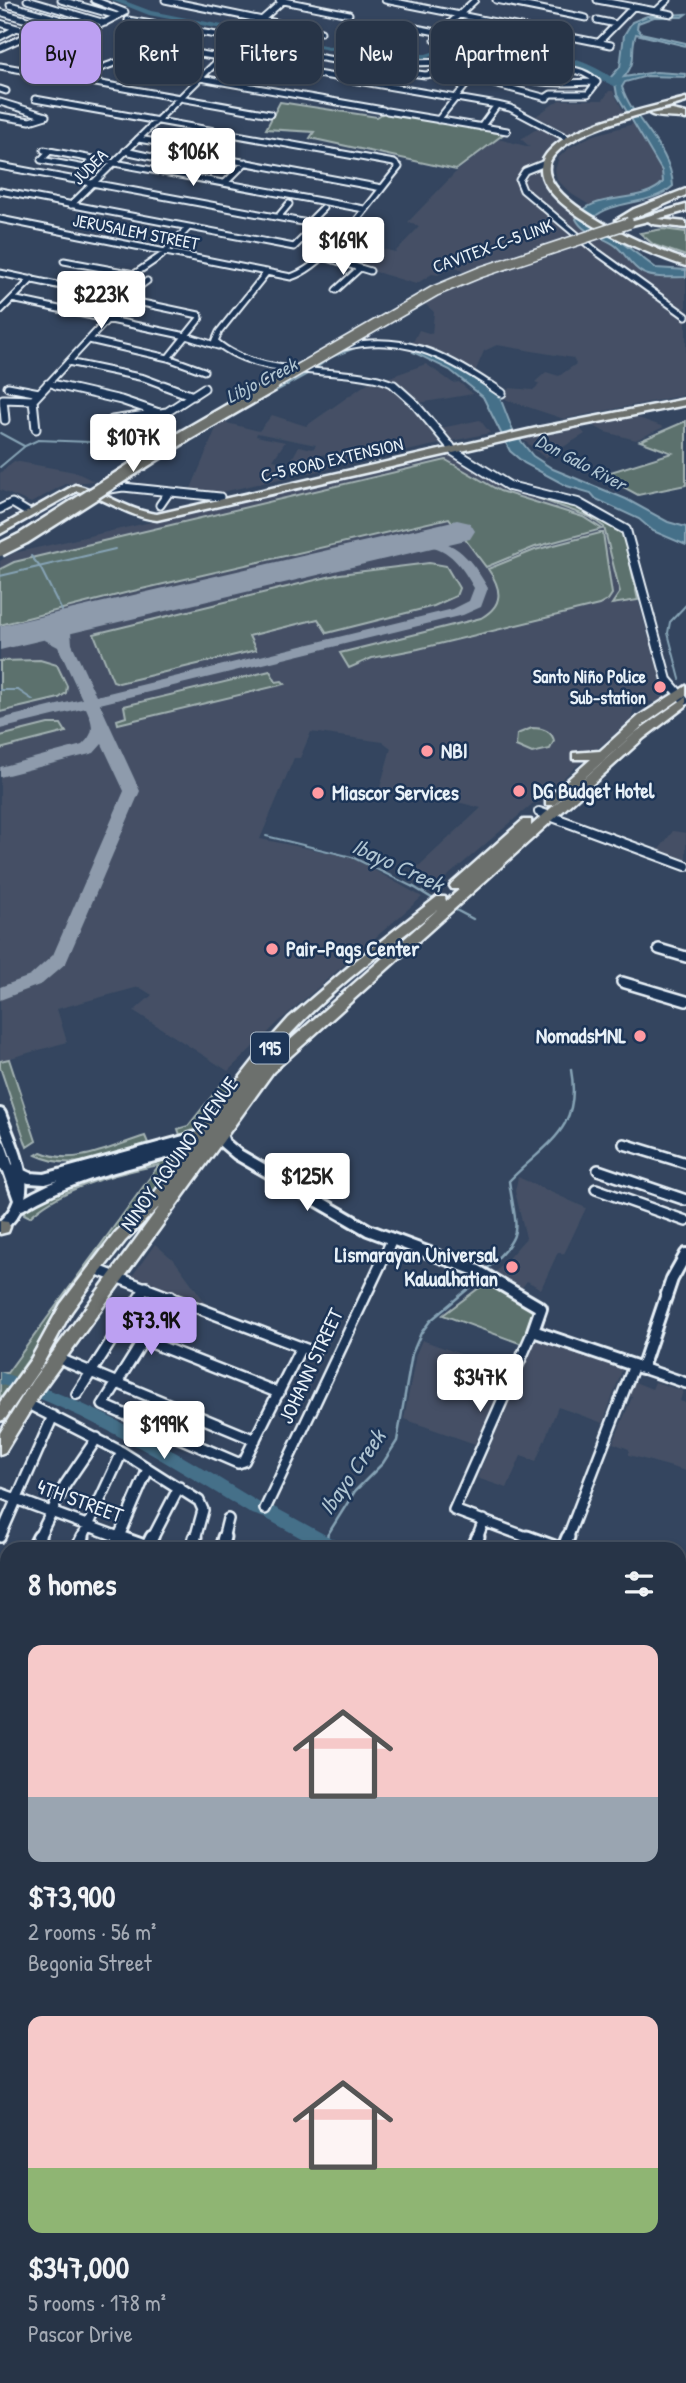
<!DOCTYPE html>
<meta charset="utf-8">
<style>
:root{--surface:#273447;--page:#333f52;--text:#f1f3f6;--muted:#a4aab4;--line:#434f60;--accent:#bca0f2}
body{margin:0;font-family:"Patrick Hand",sans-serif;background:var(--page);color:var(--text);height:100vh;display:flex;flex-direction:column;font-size:26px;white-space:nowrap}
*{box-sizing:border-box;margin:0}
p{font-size:23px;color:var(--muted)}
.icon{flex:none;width:38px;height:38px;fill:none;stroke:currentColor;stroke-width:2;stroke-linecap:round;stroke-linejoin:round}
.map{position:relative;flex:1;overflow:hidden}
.side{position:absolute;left:0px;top:1542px;width:686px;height:842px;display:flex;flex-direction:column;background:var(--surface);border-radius:21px 21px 0 0;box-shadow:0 4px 10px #0003,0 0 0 2px var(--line)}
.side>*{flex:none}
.banner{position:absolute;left:21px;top:21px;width:644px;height:63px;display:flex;gap:14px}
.price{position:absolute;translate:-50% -60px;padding:0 16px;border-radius:7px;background:#fff;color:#222;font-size:23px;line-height:46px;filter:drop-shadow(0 2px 4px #0008)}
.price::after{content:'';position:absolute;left:50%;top:42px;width:21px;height:16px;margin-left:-10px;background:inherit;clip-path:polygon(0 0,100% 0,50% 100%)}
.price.current{background:var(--accent);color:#111}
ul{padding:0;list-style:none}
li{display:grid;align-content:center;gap:14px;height:371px;padding:0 28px}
li span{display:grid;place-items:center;height:217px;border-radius:14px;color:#555}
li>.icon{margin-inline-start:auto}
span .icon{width:126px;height:126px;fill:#fffc;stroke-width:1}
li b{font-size:30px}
h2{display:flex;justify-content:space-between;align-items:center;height:84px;padding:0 28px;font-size:30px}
.chip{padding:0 24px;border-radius:14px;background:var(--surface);box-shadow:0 4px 10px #0003,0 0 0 2px var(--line);font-size:24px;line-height:63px}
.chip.current{background:var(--accent);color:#111}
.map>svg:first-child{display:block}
</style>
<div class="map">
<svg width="686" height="2383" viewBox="0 0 686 2383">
<rect width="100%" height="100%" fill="#34455f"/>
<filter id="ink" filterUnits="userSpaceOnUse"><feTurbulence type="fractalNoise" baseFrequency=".0143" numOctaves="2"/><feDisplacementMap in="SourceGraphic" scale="14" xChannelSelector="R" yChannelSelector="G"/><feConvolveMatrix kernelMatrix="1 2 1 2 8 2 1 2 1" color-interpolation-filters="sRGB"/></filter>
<g filter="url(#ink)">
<path fill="#445065" d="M609 91H613L626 116 569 134 536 116 559 100H603Z
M633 124 661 171 662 182 658 188 591 206 573 195 557 180 555 170 559 157 569 148 591 136Z
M541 126 562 141 548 152 540 166 544 186 557 199 579 213 577 223 581 227 617 247 644 274 659 277H686V395L564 419 507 400 501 394 510 388 533 390 540 384 535 382 546 372 559 376 576 364 573 358 497 345 484 351 475 372 413 342 419 330 432 334 434 312 424 303 427 298 474 280 455 266 438 275 432 274 416 284 329 258 343 239 395 252 419 227 408 222 455 173 498 139 530 147 521 139Z
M426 364 453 383 459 382 473 394 419 403 397 381 387 378Z
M369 382 390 387 444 443 343 465 325 454 319 456 335 467 310 473 289 464 299 446 313 449 316 445 257 433 256 436 285 442 273 460 287 463 284 478 218 493 190 491 219 421 259 431 272 415 306 426Z
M630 415 664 427 636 440 605 432 588 423Z
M480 420 490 433 452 441 441 428Z
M578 426 585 434 545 458 521 438Z
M452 454 507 490 579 507 623 531 638 600 662 683 654 688 667 695 656 703 645 700 634 706 631 720 429 892 407 877 481 808 430 795 379 791 391 748 383 742 311 732 300 758H294L260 839 351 857 422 897 283 1018 228 1071 134 1011 152 995 139 987 57 1009 67 1042 0 1061V561L14 553Z
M14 461 75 472 94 481 65 484 31 503 0 490V473Z
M673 831 686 833V864L657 852Z
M518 1177 586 1208 564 1254 558 1252 541 1289 527 1281 521 1289 495 1273 526 1238 515 1191Z
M155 1244 175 1261 208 1306 205 1309 130 1279Z
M535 1339 623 1368 603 1423 558 1407 536 1461 521 1456 507 1488 477 1478Z
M422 1340 509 1372 475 1444 404 1419 416 1354Z
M632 1381 652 1389 655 1382 683 1391 680 1401 686 1403V1471L629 1455V1449L613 1443 632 1397 627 1395Z
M383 2376H496V2383H394L382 2381Z
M274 2377V2376L355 2377 354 2383H273Z"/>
<path fill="#5c716d" stroke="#a2b1b2" stroke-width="2" d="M280 102 377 117 385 112 505 133 456 170 310 138 314 132 266 129Z
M663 229 686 232V256L654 245 640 233Z
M686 421V485L638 495 601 475 672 453 640 441Z
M446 460 500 491 583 517 602 529 535 547 486 567 449 518 129 592 0 625V569L14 562Z
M537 498 574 505 623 531 638 600 612 604 620 592 604 527 590 517Z
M600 533H603L612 594 608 600 599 605 418 649 372 658 349 668 340 653 481 618C504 605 502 589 488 569L535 550Z
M429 563 446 566 459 588 456 596 434 606 327 633 318 619 249 636 256 650 119 683 113 681 94 634 340 574Z
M40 660 57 665 67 686 66 693 59 698 0 712V661Z
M270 671 276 682 282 681 285 684 118 724 117 720 126 717 124 706Z
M48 724H61L66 732 0 749V736Z
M532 728C542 728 552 731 554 741L550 749 532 753 516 746 517 734Z
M9 1059 36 1141 27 1147 0 1067V1061Z
M228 1076 232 1083 196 1129 180 1135 178 1129 188 1126Z
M145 1136 148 1143C110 1155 74 1173 36 1155L41 1152C75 1167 112 1146 145 1136Z
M173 1155 175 1159C171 1189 134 1212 115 1232 82 1266 61 1307 37 1346 25 1365 12 1382 0 1399V1373H7L159 1165C117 1173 61 1187 30 1217L24 1214 28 1204 43 1192Z
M487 1282 535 1311 522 1344 443 1315Z"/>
<path fill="#446f89" stroke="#86a3b5" stroke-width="2" d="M686 14 682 17H654L638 23 637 28 641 33 686 43V46L636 34C629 53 639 59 624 77L656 72 686 74V77L647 76 625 82 622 87C633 122 671 146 673 186 651 206 615 199 593 218L609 233 656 268 686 270V277C672 277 655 279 643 273 630 266 626 254 616 246 603 236 584 235 576 219 588 191 644 205 663 182L662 171 617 95 615 83 610 78 620 67 624 35 632 22 647 16Z
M417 348 462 369 499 395 513 431 533 456 553 469 626 499 668 522 686 527V545L653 531 639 519 596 499 591 493 567 486 524 463 510 451 483 397 450 370 413 352Z
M686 1780V1864L679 1874V1786Z
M514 2377V2376L585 2377 584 2383H513Z"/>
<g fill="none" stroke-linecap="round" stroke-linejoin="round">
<path stroke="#86a3b5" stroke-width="2" d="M315 369 331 357 358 347
M263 398 309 373
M0 433 24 446
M0 467 25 446 38 440 117 443 162 438 179 433
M31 556 40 567 62 611
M0 576 115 549
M680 679 668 633 670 622 686 605
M0 690H18L33 700
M266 836 352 857 415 888"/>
<path stroke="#86a3b5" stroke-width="2.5" d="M412 886 435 900
M454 909 473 919
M485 1271C525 1231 517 1235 509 1181 546 1143 582 1130 571 1070
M325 1539 355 1491 383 1463 397 1441 412 1354 421 1333 430 1321 482 1277"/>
<path stroke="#86a3b5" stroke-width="3.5" d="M324 1541 327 1537"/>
<path fill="#446f89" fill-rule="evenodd" d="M111 0H122L151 11 329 46 337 45 353 50 392 54H426L458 43 508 52 514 58 513 62C528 66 540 69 551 57 572 53 605 71 621 84L614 86 560 61H556C544 76 524 69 507 66L503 56 459 47 427 58H392L352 54 337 49 329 50 149 15Z
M0 1372C93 1401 177 1452 260 1503L276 1508 342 1544 344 1549H321L265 1518 249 1513C171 1465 88 1413 0 1384Z"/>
<path fill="#8e9bac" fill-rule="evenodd" d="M424 537C457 541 472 560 488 588L481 607 463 615 100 704 140 791 66 963 42 984 0 1000V987L30 976 53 955 124 791 102 744 94 753 0 777V767L82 745C96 732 93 724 86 708L0 729V719L82 699 58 647 43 639 8 638 6 635 8 632 46 629 56 633C60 622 75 613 87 616L89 619 71 632 72 644 96 696 453 609 469 601 474 588C463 569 450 547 425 546 416 545 410 548 404 542L411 538Z"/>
<path fill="#8e9bac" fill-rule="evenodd" d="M457 520 470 523 475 531 470 539 0 650V626Z"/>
<defs>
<path id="minor-far3" d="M27 0 105 23
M61 0 117 16
M94 0 125 12
M165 0 321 32
M279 0 349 14
M385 0 611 45
M496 0 586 18
M597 0 672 14
M10 5 93 29
M656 11 668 0
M0 12 81 36
M128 20 240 39
M597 20 616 24
M0 23 81 47
M102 24 125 12
M416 28 567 58
M0 37 17 28
M435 40 436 36 475 0
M599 42 633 7
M137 43 497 105
M236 43 386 69
M0 48 33 33
M455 62 407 63 403 72 425 75 449 72 547 98
M453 65 460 55C487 54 506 73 532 80 553 85 576 82 597 82
M0 66 270 114
M98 69 115 63 383 110
M530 79C553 69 577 63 597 82L588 94H551L545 98
M0 89 6 91
M0 102 46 116
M387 111 507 131
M0 116 30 121 46 116
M438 120 486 60
M481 127 497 105 510 108 569 139
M138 139 188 147
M44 150 364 209
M50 151 41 160 85 168 94 159
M125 151 157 158
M199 154 382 188
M545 163 525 171 519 180 523 190 597 252 686 316
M0 166 308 223 314 227 294 247 0 191
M225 183 246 162
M71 205 240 39 284 0
M278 217 289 204
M0 219 291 277C330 264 372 199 399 167L394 163 35 99
M308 223 323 208
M324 257 370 271
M64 261 134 274
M267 272 219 332 215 341C251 373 310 369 355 375 369 377 385 379 397 387
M0 273 199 315 200 318 168 358
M336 290 360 268
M105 294 161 256 188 228
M124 298 147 281
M12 299 186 336 218 346
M0 311 32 279
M89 340 168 358 204 371
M343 347C402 333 444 354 493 387
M68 362 144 378 168 387
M47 383 63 387
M45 387 108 319"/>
<path id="minor-far2" d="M56 385 121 400 159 413
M163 385 193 396
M394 385 413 402 450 446
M490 385 502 393
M8 387 39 393
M33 400 47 385
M33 400 36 429
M5 420 3 399 33 400
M112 420 167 412 204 388
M104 490 123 487 220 497
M160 505 169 492
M0 509 12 503 27 512"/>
<path id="minor-far1" d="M659 949 686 957
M622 982 686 1001
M624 1144 686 1163
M598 1170 686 1200
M596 1189 686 1221
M95 1269 314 1352
M171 1296 103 1405 238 1463 244 1461 301 1347
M144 1340 279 1393
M57 1358 255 1440
M642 1368 686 1383
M77 1394 146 1287
M26 1403 122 1452 199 1501 203 1510 195 1539
M0 1493 124 1539
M265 1509 392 1240
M0 1537 53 1416
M38 1539 65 1485 97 1438
M82 1539 122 1452
M118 1539 148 1469
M152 1539 179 1487
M223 1539 228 1519
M477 1539 484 1520
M532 1539 454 1510 533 1331
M567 1539 634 1365"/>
<path id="minor" d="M119 1537 147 1547
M527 1537 560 1549
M475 1545 485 1549
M33 1549 39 1537
M77 1549 83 1537
M114 1549 119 1537
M146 1549 152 1537
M192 1549 195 1537
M221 1549 224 1537
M473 1549 478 1537
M563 1549 568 1537
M0 1586 7 1588
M679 1590 686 1593
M0 1606 7 1596
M679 1680 686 1659
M0 1753 7 1755
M0 1780 7 1781
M0 1896 7 1869
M679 2093 686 2096
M679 2369 686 2371
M137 2376V2383
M57 2383 58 2376
M224 2383 225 2376
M362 2383 363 2376
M591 2383 592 2376"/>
<path id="tertiary-far1" d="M450 446 453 451 509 486 578 503 626 530 667 680 685 701
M539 812 686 866"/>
<path id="tertiary" d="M0 1114C14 1153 40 1196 0 1227
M220 1131 224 1143 237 1154 368 1230 478 1271 541 1308 533 1331 642 1368 672 1279 686 1254
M0 1145 20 1202
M0 1164 29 1178 45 1179 202 1136
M21 1205C68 1176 121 1165 174 1151L182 1150 187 1157"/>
<path id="primary" d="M686 98V102C650 113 582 126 556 153 515 194 659 251 686 260V266C654 257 501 196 551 149 578 122 649 108 686 98Z
M686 399V405L537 434 157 520C127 517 105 497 77 491L0 534V527L75 485C104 491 128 511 157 514L537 428Z
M686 686V695L647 722 554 805H546V799L591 759H573V753L600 751 639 716Z
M686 697V706L644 738 273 1072 42 1391 5 1452 0 1454V1433L32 1381 160 1206 125 1241 89 1287 71 1312 41 1367 5 1419 0 1421V1402L31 1359 61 1304 115 1233 153 1195 197 1132 273 1036 289 1018 354 962 437 897H445L446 901 460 889H452L450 886 452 883 523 820H531V826L636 732ZM438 909 270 1058C316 999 379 955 438 909Z"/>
<path id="motorway" d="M672 110 686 113V119C675 116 658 119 650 114Z
M686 189V195L624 222 616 220 634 209Z
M686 205V211L657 219 686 222V228L653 224 648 221 632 225 627 222Z
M0 1221 8 1222 10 1227 8 1232 0 1234Z"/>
</defs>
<use href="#minor-far3" stroke="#e8f1f8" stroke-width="9"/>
<use href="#minor-far2" stroke="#e8f1f8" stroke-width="11"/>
<use href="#minor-far1" stroke="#e8f1f8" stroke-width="14"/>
<use href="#minor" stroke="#e8f1f8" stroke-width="17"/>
<use href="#tertiary-far1" stroke="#e8f1f8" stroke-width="12"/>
<use href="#tertiary" stroke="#e8f1f8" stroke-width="16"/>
<use href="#primary" stroke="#e8f1f8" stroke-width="5"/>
<use href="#motorway" stroke="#e8f1f8" stroke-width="5"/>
<use href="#minor-far3" stroke="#1d3557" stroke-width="5"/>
<use href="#minor-far2" stroke="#1d3557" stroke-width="7"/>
<use href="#minor-far1" stroke="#1d3557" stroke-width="9"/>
<use href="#minor" stroke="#1d3557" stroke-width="11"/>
<use href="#tertiary-far1" stroke="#1d3557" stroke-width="8"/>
<use href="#tertiary" stroke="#1d3557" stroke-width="10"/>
<use href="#primary" fill="#6c706d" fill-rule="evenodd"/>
<use href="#motorway" fill="#6c706d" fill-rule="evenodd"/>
<defs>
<path id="motorway-bridge-far1" d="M269 387 435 291 481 272 629 223"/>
<path id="motorway-bridge" d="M0 550 24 538 186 435 273 385"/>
</defs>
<use href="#motorway-bridge-far1" stroke="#e8f1f8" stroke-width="13" stroke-linecap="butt"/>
<use href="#motorway-bridge" stroke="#e8f1f8" stroke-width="17" stroke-linecap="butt"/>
<use href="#motorway-bridge-far1" stroke="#6c706d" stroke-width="10"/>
<use href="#motorway-bridge" stroke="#6c706d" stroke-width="12"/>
</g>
</g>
<g fill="#ff9aa2" stroke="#1d3557" stroke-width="2.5">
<circle cx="660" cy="687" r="7"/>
<circle cx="427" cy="751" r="7"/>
<circle cx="519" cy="791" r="7"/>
<circle cx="318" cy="793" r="7"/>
<circle cx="272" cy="949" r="7"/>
<circle cx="640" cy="1036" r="7"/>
<circle cx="512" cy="1267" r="7"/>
</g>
<g text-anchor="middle" stroke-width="5" stroke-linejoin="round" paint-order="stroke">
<g font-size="18" fill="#e8f1f8" stroke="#1d3557">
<text transform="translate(90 167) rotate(-45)" y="6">JUDEA</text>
<text transform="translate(136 232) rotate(11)" y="6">JERUSALEM STREET</text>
<text transform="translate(493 246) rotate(-20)" y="6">CAVITEX–C-5 LINK</text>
<text transform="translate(332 460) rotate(-13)" y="6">C-5 ROAD EXTENSION</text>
</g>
<g font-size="18" font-weight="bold" fill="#e8f1f8" stroke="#1d3557" text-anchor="end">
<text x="646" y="683">Santo Niño Police<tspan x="646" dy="21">Sub-station</tspan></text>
</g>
<g font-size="19" font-style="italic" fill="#afc4d1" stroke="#1d3557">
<text transform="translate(261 380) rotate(-27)" y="7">Libjo Creek</text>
<text transform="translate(581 462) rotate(28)" y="7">Don Galo River</text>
</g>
<rect fill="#1d3557" stroke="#abb9c8" stroke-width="2" x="251" y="1032.5" width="38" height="31" rx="5"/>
<g font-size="19" font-weight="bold" fill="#e8f1f8">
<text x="270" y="1055">195</text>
</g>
<g font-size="21" font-weight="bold" fill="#e8f1f8" stroke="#1d3557" text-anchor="start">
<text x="441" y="758">NBI</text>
<text x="533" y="798">DG Budget Hotel</text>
<text x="332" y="800">Miascor Services</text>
<text x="286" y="956">Pair-Pags Center</text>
<text x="626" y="1043" text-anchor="end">NomadsMNL</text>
<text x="498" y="1262" text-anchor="end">Lismarayan Universal<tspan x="498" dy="24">Kalualhatian</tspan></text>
</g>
<g font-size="21" fill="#e8f1f8" stroke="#1d3557">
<text transform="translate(179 1154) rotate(-54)" y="7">NINOY AQUINO AVENUE</text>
<text transform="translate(311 1366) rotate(-65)" y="7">JOHANN STREET</text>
<text transform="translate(80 1501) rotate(20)" y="7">4TH STREET</text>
</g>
<g font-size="23" font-style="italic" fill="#afc4d1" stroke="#1d3557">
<text transform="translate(398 865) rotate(25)" y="8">Ibayo Creek</text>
<text transform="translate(352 1472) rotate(-55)" y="8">Ibayo Creek</text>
</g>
</g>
</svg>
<b class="price" style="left:193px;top:188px">$106K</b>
<b class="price" style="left:343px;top:277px">$169K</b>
<b class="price" style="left:101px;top:331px">$223K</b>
<b class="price" style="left:133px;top:474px">$107K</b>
<b class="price" style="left:307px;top:1213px">$125K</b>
<b class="price current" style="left:151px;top:1357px">$73.9K</b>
<b class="price" style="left:480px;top:1414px">$347K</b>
<b class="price" style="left:164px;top:1461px">$199K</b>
<div class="banner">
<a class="chip current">Buy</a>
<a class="chip">Rent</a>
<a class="chip">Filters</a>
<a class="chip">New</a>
<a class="chip">Apartment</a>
</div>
<section class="side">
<h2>8 homes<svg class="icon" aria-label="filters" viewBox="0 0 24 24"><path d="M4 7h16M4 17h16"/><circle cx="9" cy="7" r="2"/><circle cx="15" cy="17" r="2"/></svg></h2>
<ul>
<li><span style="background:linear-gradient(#f6c9c9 70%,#9aa5b1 0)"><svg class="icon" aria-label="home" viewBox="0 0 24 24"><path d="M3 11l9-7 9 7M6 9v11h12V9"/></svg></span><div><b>$73,900</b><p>2 rooms · 56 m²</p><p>Begonia Street</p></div></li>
<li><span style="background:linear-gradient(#f6c9c9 70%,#8fb573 0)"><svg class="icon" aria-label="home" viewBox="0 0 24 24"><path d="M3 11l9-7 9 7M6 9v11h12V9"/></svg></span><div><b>$347,000</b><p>5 rooms · 178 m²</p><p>Pascor Drive</p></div></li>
</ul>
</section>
</div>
